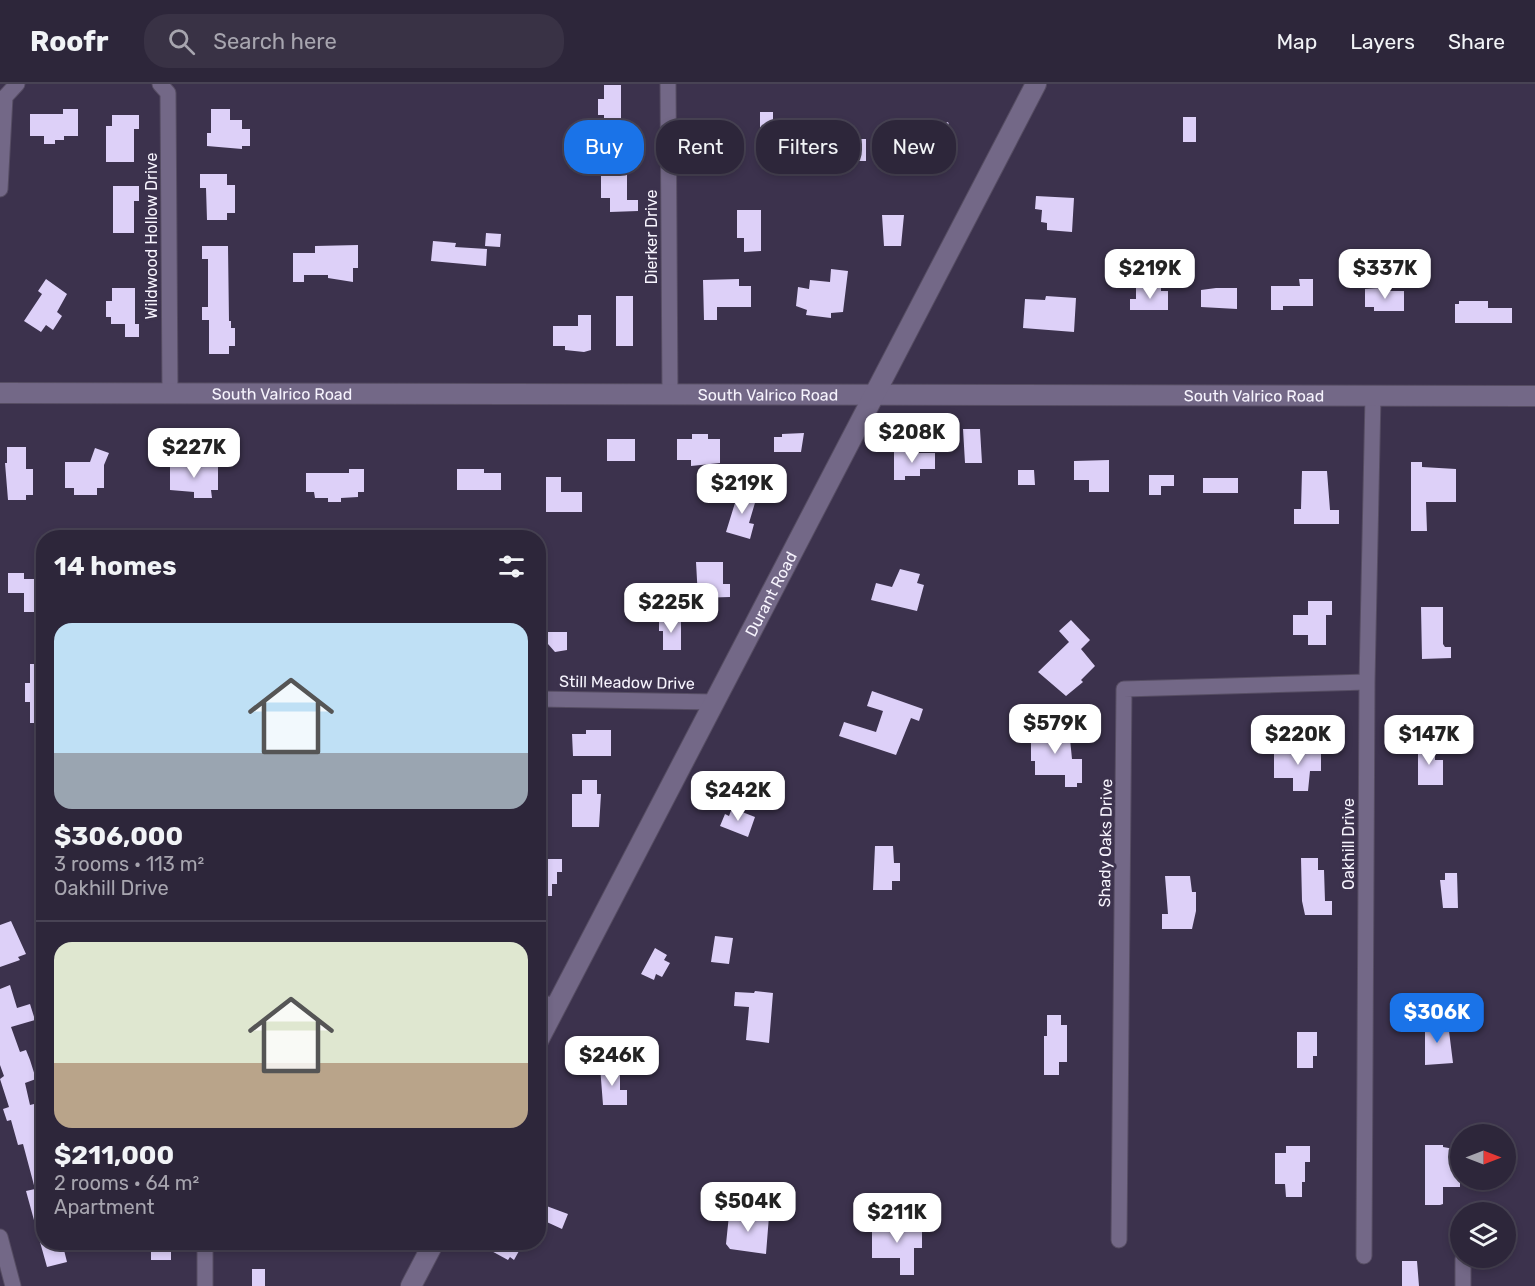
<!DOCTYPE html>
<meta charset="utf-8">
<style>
:root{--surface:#2d263a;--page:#393245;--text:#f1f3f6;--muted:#a7a5af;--line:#484354;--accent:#1a73e8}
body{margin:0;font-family:Rubik,sans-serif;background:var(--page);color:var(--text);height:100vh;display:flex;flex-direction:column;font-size:22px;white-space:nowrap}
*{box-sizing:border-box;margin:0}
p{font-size:20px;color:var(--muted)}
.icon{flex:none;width:33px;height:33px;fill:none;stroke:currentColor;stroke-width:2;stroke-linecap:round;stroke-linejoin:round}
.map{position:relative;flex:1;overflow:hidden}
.details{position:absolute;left:36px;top:446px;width:510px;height:720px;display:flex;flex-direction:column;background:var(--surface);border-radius:24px;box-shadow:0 3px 9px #0003,0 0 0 2px var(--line)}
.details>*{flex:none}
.banner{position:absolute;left:564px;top:36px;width:570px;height:54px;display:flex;gap:12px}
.needle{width:39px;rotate:90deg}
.controls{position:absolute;left:1450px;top:1040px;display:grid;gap:12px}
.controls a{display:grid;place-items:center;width:66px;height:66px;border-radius:50%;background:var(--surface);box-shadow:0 3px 9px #0003,0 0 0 2px var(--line);font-size:30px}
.price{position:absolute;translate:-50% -51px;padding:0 14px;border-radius:12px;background:#fff;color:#222;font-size:20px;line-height:39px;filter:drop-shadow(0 2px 3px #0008)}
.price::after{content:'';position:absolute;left:50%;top:36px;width:18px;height:14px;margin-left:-9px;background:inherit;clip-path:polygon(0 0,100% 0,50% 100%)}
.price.selected{background:var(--accent);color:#fff}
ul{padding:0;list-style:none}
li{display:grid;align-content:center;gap:12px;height:318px;padding:0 18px}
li+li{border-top:2px solid var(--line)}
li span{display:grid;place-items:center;height:186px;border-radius:18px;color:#555}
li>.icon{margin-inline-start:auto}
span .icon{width:108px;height:108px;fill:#fffc;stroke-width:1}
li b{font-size:26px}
h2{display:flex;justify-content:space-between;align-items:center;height:72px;padding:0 18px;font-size:26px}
.pill{padding:0 21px;border-radius:24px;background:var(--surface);box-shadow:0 3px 9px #0003,0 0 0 2px var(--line);font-size:21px;line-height:54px}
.pill.selected{background:var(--accent);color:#fff}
header{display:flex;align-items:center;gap:36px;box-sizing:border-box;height:84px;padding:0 30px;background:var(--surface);border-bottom:2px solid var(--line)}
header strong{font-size:28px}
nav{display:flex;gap:33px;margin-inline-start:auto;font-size:21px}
.search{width:420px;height:54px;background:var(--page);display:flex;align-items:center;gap:15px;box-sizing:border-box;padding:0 21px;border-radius:24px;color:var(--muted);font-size:22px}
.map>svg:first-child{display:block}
</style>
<header>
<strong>Roofr</strong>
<div class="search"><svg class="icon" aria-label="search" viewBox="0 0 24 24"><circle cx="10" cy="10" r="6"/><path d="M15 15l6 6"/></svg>Search here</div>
<nav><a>Map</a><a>Layers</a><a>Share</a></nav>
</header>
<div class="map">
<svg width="1535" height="1202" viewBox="0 0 1535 1202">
<rect width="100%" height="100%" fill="#3c324d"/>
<path fill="#ddd0f8" d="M604 1H621V51L604 52V31H598V15H604Z
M63 25H78V52H64V56H55V60H44V52H30V30H63Z
M211 25H230V36H242V45H250V62H242V65L207 62V49H211Z
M760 28H773V38L802 41V57H785V74H773V63H767V57H760Z
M112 31H139V45H134V78H106V42H112Z
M1183 33H1196V58H1183Z
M699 38H730V65H721V75H707V65H699Z
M948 38 954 54 936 60H921V68H901V41L936 43Z
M827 55H866V77H847V85H835V77H827Z
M594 77H623V89H627V116H638V127L610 128V114H601V89H594Z
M200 90H227V101H235V129H227V136H207L206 104H200Z
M113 102H139V117H134V149H113Z
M1036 112 1074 114 1072 148 1047 146V139L1041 138 1042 126 1035 125Z
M737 126H761V167L744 168V154H737Z
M882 131H904L901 162H884Z
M486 149 501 150 500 163 485 162Z
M433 157 456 159 455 163 487 165 486 182 431 177Z
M358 161V184H353V198L328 194V191H304V198H293V169H315V162Z
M202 162H228L229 237H231V244H235V262H229V270H209V236H202V223H208V175H202Z
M831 185 848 187 843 228 831 229V234L806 231 807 226 796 222 798 203 809 205 810 196 830 198Z
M46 195 67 210 57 228 62 232 53 246 46 241 41 248 24 237 42 210 38 207Z
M739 195V202H751V223H717V236H704L703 196Z
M1299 195H1313V222H1283V226H1271V202H1300Z
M1136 203 1161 204V207H1168V226H1130V215H1136Z
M112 204H135V240H139V253H125V240H111V233H106V217H112Z
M1216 204H1237V225L1201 223V206Z
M1381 204V207H1404V227H1374V223H1365V205Z
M616 212H633V262H616Z
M1046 212 1076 214 1074 248 1023 244 1025 215 1045 216Z
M1459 217H1488V224H1512V239H1455V220H1459Z
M578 231H591V266L584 268 565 266V262H553V242H578Z
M963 345H980L982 379H965Z
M804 349 801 368H774V353H782V350Z
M692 350H708V355H720V379L691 382V376H677V355H692Z
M607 355H635V377H607Z
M7 363H26V385H33V411H26V416H8L5 379H7Z
M95 364 109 369 104 381V404H97V411H74V404H65V378H90Z
M894 366H905V369H935V385H920V392H905V396H894Z
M1109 376V408H1089V396H1074V377Z
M170 377H185V383H218V406H211L212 414H194V408L170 406Z
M1411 378H1422V383L1456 385V418H1426L1427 447H1411Z
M349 385H364V408H358V413L341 414V418H328V414H315L314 408H306V389H349Z
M457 385H484V389H501V406H457Z
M1018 386H1034L1035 401H1018Z
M1302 387H1327L1330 426H1339V440H1294V425H1301Z
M1149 391H1174V402H1161V411H1149Z
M546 393H561V408H582V428H546Z
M1203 394H1238V409H1203Z
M739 406 757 412 749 439 754 440 750 455 726 448Z
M696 478H723V500H730V513L698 514Z
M900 485 920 490 917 499 924 501 917 527 871 516 876 499 892 503Z
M8 489H24V495H44V528H24V509H8Z
M1308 517H1332V531H1326V561H1308V551H1293V531H1308Z
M1421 523H1443V560L1445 563H1451V574L1422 575Z
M659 535H681V566H663V547H659Z
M1071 536 1090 556 1081 565 1095 582 1081 596 1083 598 1066 612 1038 588 1069 558 1059 547Z
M538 548H567V566L555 568 548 560 538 572Z
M30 580H44V639H30V618H25V599H30Z
M872 607 923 625 919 637 911 634 896 671 839 652 844 638 876 648 883 627 867 622Z
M1031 645H1069L1072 675H1082V699H1077V703H1065V691H1035V677H1031Z
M586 646H611V672H573L572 650H586Z
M1418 659H1435V676H1443V701H1418Z
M1308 660H1321V687H1310L1308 707H1293V694H1274V667H1308Z
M582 696H597V710H601L599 743H572V710H582Z
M732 724 755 733 748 753 720 742 725 730 729 732Z
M875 762H893L894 779H900V797H892V806H873Z
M1301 774H1318V786H1324L1325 817H1332V831H1305L1302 817Z
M538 775H562V788H557V800H552V812H538Z
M1445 789H1457L1458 824H1443L1440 796H1445Z
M1165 792H1190L1192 808H1196V827L1192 845H1162V830H1168Z
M11 837 26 870 18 873 20 876 0 883V841Z
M715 852 733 854 729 880 711 878Z
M655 864 667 871 664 876 670 879 662 893 656 890 654 896 641 890Z
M10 901 17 924 30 920 35 936 11 943 20 968 26 966 30 976 36 995 25 999 30 1021 38 1019 42 1034H39L44 1050V1157L40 1158 26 1107 35 1105 23 1060 18 1061 11 1036 7 1037 3 1025 9 1023 0 995 4 992 0 981V905Z
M755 907 773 909 769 959 746 956 749 923 734 922 735 908 754 909Z
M1047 931H1061V941H1067V978H1059V991H1044V952H1047Z
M1425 936H1443V947H1449L1453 979 1425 981Z
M1297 948H1317V972H1313V984H1297Z
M600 982H620V1006H627V1021H603Z
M1425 1061H1443V1063L1460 1066V1103H1443V1120L1440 1121H1425Z
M1286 1062H1310V1078H1305V1098H1302V1113H1286L1285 1100H1275V1069H1286Z
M541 1120 568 1130 562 1145 538 1134Z
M729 1131 769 1132 766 1170 730 1165 726 1160Z
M872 1141H922V1164H914V1191H900V1174H872Z
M40 1158H62L67 1178 47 1183Z
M151 1158H171V1176H151Z
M475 1158H524L514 1176 510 1173 508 1176Z
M1402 1177H1417L1419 1202H1402Z
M252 1185H265V1202H252Z"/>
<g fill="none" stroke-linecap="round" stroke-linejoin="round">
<defs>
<path id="minor" d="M160 0 168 9 170 308
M668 0 670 310
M0 105 5 13 17 0
M538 615 715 618
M538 918 557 922
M0 1153 13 1202
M1119 1156 1124 605 1367 598
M205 1158V1202
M1364 1172 1367 598 1373 312
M1463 1202V1175"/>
<g id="tertiary">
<path id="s1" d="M0 309 1535 312"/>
<path id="s2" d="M538 957 1036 0"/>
<path d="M411 1202 434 1158"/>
</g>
</defs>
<use href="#minor" stroke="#564d63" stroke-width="17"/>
<use href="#tertiary" stroke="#564d63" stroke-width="22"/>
<use href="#minor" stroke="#736887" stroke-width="15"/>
<use href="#tertiary" stroke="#736887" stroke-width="20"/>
</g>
<g text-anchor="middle" stroke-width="6" stroke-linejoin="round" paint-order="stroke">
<g font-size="16" fill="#f6f3fd" stroke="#3c324d">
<text transform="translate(151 152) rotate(-90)" y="6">Wildwood Hollow Drive</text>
<text transform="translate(651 153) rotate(-90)" y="6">Dierker Drive</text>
<text dy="6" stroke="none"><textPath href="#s1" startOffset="282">South Valrico Road</textPath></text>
<text dy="6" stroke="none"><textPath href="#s1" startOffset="768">South Valrico Road</textPath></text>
<text dy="6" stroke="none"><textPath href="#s1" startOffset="1254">South Valrico Road</textPath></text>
<text dy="6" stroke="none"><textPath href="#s2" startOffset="504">Durant Road</textPath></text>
<text transform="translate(627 598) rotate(1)" y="6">Still Meadow Drive</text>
<text transform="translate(1105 759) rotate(-89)" y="6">Shady Oaks Drive</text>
<text transform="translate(1348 760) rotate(-90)" y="6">Oakhill Drive</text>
</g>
</g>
</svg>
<div class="controls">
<a><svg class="needle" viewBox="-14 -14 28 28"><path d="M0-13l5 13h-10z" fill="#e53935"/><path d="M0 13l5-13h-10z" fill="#a7a5af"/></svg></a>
<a><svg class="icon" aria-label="layers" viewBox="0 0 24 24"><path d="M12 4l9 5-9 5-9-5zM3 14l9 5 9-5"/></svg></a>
</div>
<b class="price" style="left:1150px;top:216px">$219K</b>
<b class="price" style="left:1385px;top:216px">$337K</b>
<b class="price" style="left:912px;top:380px">$208K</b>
<b class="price" style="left:194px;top:395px">$227K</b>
<b class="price" style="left:742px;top:431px">$219K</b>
<b class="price" style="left:671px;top:550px">$225K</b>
<b class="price" style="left:1055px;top:671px">$579K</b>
<b class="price" style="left:1298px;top:682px">$220K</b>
<b class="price" style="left:1429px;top:682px">$147K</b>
<b class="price" style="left:738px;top:738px">$242K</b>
<b class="price selected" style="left:1437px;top:960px">$306K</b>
<b class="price" style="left:612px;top:1003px">$246K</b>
<b class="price" style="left:748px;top:1149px">$504K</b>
<b class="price" style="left:897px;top:1160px">$211K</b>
<div class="banner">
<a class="pill selected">Buy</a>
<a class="pill">Rent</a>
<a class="pill">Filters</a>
<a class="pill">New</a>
</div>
<section class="details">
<h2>14 homes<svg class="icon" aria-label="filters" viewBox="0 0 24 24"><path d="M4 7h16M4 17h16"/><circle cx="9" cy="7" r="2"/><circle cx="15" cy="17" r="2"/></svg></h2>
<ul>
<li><span style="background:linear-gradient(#bfe0f5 70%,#9aa5b1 0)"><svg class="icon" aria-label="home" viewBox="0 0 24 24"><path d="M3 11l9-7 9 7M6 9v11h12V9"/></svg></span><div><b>$306,000</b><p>3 rooms · 113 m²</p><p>Oakhill Drive</p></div></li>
<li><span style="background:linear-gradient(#dfe7d0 65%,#b9a48a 0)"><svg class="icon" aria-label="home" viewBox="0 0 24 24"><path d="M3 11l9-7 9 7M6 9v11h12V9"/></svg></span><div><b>$211,000</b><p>2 rooms · 64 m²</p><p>Apartment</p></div></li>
</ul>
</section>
</div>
